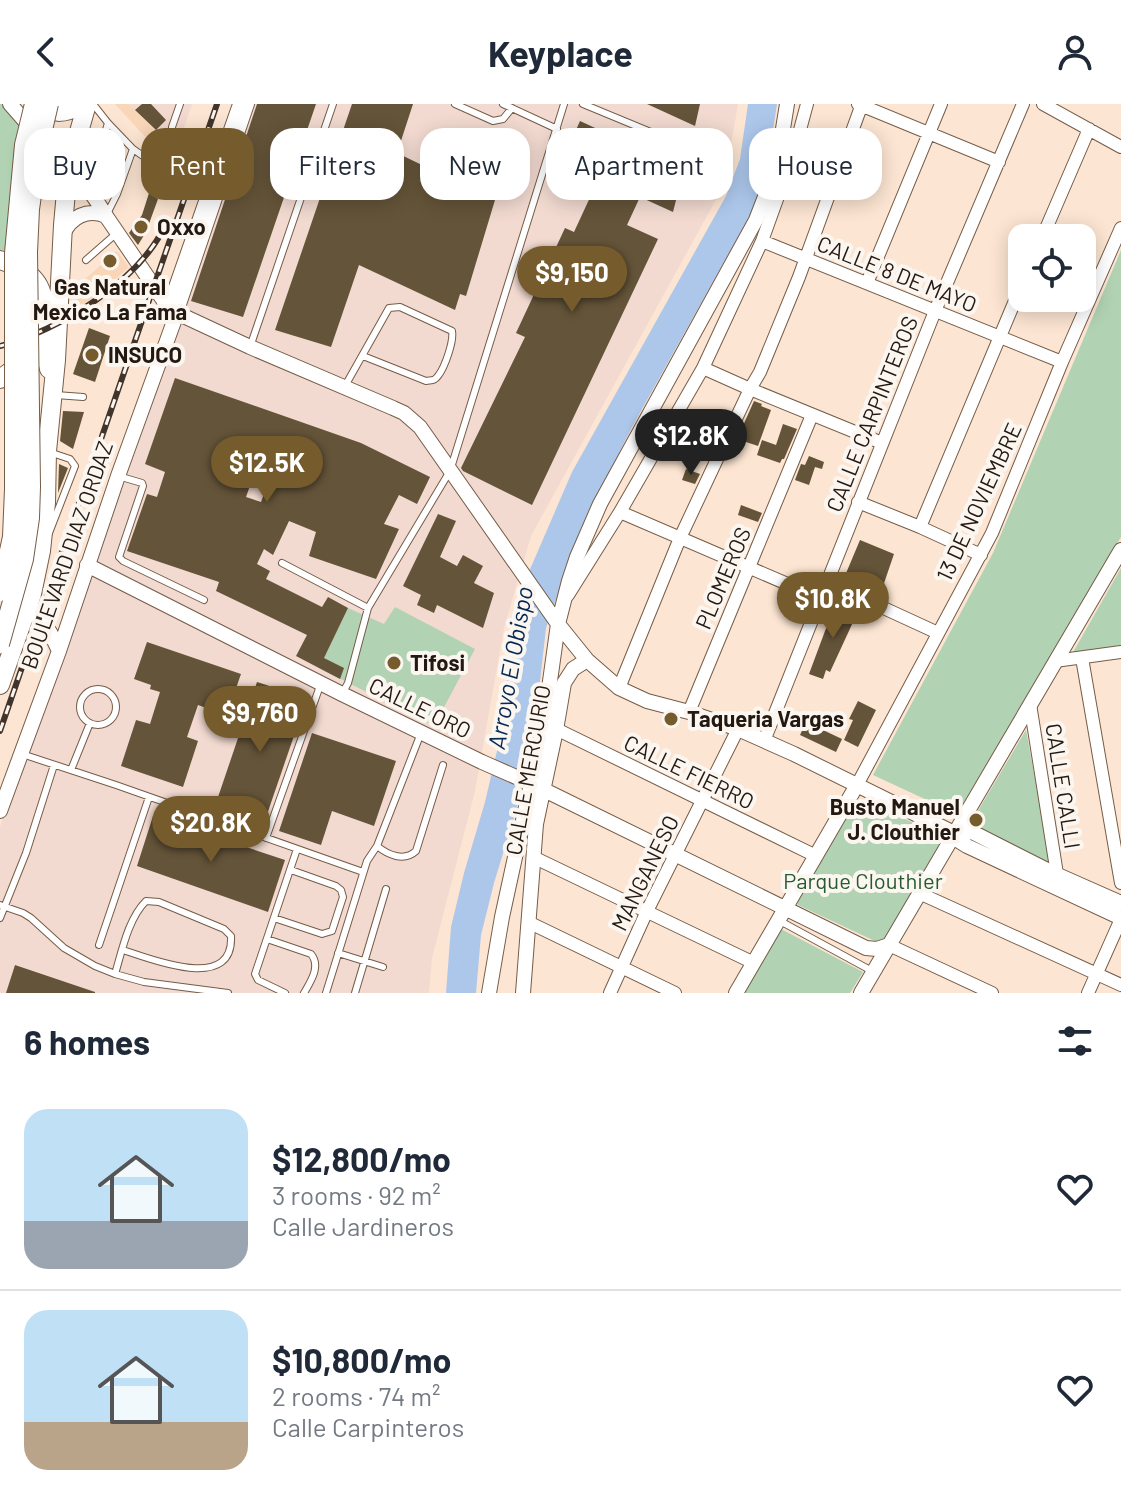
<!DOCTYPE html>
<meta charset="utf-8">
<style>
:root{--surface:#fff;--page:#f2f2f3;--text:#1f2937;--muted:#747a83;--line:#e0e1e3;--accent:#765b2d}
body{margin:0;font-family:Barlow,sans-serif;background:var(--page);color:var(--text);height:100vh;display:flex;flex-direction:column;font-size:30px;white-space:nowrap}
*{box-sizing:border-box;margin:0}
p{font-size:26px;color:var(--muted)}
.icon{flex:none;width:44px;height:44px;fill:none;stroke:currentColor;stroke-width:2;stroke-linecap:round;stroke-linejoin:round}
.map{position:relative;height:889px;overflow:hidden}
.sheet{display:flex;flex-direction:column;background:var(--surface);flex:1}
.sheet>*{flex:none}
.guide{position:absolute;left:24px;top:24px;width:1074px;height:72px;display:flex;gap:16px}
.fabs{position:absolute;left:1008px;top:120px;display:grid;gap:16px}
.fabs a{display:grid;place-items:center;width:88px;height:88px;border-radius:16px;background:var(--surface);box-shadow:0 4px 20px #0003;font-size:40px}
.price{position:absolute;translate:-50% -68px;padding:0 18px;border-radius:28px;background:var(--accent);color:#fff;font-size:26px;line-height:52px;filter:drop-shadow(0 2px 4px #0008)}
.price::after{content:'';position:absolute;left:50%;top:48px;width:24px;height:18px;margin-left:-12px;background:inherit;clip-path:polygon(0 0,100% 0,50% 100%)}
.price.on{background:#222;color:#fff}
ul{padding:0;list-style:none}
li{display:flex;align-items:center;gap:24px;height:200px;padding:0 24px}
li+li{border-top:2px solid var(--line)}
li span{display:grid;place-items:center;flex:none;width:224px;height:160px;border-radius:24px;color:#555}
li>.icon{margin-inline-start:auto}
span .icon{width:96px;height:96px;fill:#fffc;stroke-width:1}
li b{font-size:34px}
h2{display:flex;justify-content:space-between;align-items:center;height:96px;padding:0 24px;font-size:34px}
.pill{padding:0 28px;border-radius:24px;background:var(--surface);box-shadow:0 4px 20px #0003;font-size:28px;line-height:72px}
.pill.on{background:var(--accent);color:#fff}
header{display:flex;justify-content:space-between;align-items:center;height:104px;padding:0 24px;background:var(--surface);font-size:36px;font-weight:700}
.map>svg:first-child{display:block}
</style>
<header><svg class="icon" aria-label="back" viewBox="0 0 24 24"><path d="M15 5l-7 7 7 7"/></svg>Keyplace<svg class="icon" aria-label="person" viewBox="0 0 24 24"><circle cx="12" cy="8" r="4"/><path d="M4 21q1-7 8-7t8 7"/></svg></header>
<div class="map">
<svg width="1121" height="889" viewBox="0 0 1121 889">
<rect width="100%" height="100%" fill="#fce5d2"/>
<path fill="#f9d6b8" d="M115 0H129L176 47 171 61Z
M117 147 129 163 94 194 72 206 75 184Z"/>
<path fill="#f2dad0" d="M129 0H192L176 47 156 26Z
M253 0H738L724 81 531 432 504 524 475 687 432 854 429 889H0V723Z"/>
<path fill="#b1d2b3" d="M0 0H3L21 20 7 146H0Z
M1121 146V433L957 710 873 671 993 449Z
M1121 464V541L1072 550Z
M395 503 475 545 434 622 319 564 348 504 384 520Z
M1026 626 1051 761 969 722Z
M861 695 940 731 941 737 885 837 877 838 798 801 796 795 854 697Z
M781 825 863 868 850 889H744Z"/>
<path fill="#adc7eb" d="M748 0H777L767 65 753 106 632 323 578 432 546 524 537 604 527 661 515 710 494 779 481 831 476 889H446L451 823 464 769 485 698 497 647 515 516 522 484 572 368 726 92 740 55Z"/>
<path fill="#645439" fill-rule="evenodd" d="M142 0H151L166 16 156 26 135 6Z
M257 0H316L243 213 191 197Z
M352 0H413L397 49 495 96 466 192 460 190 455 206 359 161 331 243 275 226Z
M647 0H700L695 22Z
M580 17 684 65 673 108 640 93 627 121 658 135 532 401 463 367 461 364 525 233 516 229 565 124 574 128 599 74 562 57Z
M93 30 98 32 91 56 87 55 88 46Z
M109 35 115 37 108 61 103 60Z
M149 89 158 95 146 128 138 141 129 129 142 111Z
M89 224 110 232 95 278 73 270Z
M175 274 361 339 430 373 417 400 399 391 384 420 399 425 376 475 309 452 316 428 289 417 273 451 264 445 257 460 270 467 266 475 322 503 328 493 348 504 324 554 344 564 340 575 296 552 307 531 216 487 219 478 127 447 147 390 157 393 165 368 145 360ZM252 376 267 381 261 398 246 393Z
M754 297 762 300 761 302 771 306 758 342 737 335Z
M63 307 84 308 73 345 60 337Z
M686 311 693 314 683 337 674 334Z
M783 320 797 325 784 355H782L780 359 757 351 762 336 776 341Z
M809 352 824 358 822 365 815 363 809 381 795 376 801 360 805 361Z
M59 360 68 364 58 389Z
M686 365 700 370 695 380 682 376Z
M741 401 762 409 758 418 738 411Z
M438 410 456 417 440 453 457 462 463 451 483 462 474 479 494 489 483 524 437 501 434 509 417 501 421 491 403 482Z
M860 436 894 450 881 488 844 474Z
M840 494 853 500 847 513 854 516 830 568 826 566 823 575 809 570 825 527Z
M147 538 241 570 228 607 210 601 209 605 198 601 187 633 198 637 183 683 121 662 136 616 150 620 160 588 150 585 151 581 134 575Z
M257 578 307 594 263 722 214 705Z
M858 597 876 606 858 643 844 636 853 616 849 615Z
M806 618 842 635 836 648 800 631Z
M312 629 396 657 374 722 332 707 321 741 279 727Z
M153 712 285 756 268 808 137 762Z
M15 861 95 888V889H6Z"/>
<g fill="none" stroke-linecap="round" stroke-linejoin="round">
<defs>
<path id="service" d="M93 0 108 19 133 45 117 90 106 112
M455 0 493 17 503 15 512 4
M503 0 557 25
M583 0 687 43
M108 19C104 34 90 66 100 79 104 83 111 87 117 90
M172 23 180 0
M133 45 160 64
M86 156 118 128
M250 243 333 0
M345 282 389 204 400 203 452 227C454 237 445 263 438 272 434 277 433 276 426 277L363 252
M56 291 83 293
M118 372 142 379 143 382 119 453 123 457 204 496
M49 429 75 362 70 355 52 349
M282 459 368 504 450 367 564 0
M80 603a18 18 0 1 1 36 0a18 18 0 1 1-36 0Z
M342 590 348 579 368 504
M22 650 116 681 363 768
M71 666 90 619
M266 734 321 579
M377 742C388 751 404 758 416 747L443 661
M0 801 23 809 31 814 64 844 95 862 115 870 144 878 228 889
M0 814 26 749 54 661
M274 814 322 830 332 827 343 793 341 786 336 782 291 766
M780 817 872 867
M267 835 311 850C321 862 311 877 304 889
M99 841 149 693
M338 849 383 863
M115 870C122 847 128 815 146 797L159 798 224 825 231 832C234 889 151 855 123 846
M285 889 258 876 255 870 297 745
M326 889 367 757 377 742 421 629
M355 889 386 785"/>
<path id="minor" d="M858 0 999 58
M1043 0 1121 43
M1042 134 1089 25
M762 137 1062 258
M867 179 941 0
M168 203 238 3
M177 209 248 0
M703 264 750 285 882 339
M858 398 920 423 981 451
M620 408 820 494
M920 423 1022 180
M827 478 938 529
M568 491 620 408 703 264 762 137 794 48 807 0
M1082 554 1121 779
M1055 557 1121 548
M619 584 680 434 750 285 760 268 799 173 862 0
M1030 600 1057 770
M689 608 812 311
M550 622 816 752
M764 637 935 207 1023 0
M857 681 992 429 1062 258 1121 124
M533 753 754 859
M919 789 1121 881
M528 818 675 889
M889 841 992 889
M610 889 647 807 738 625
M1088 889 1121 815"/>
<path id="tertiary" d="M10 0 73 72
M78 47C73 72 95 91 106 112L168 203 177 209 250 243 393 304 404 309 420 323 558 520 587 556 619 584 647 597 689 608 738 625 794 650 954 729 959 737 967 742 1121 814
M63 130C71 113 87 104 106 112
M87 461 342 590 482 658 532 680 866 844 877 845 889 841
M32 493 31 506 36 513 43 517 51 530 59 547
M0 707 59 547 118 372 177 209
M954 729 964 727 974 729 1051 768 1121 799
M489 889 502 813 544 620 558 520 569 477 577 453 600 400 756 116 777 62 787 0
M523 889 536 720 556 626 564 579 573 565 587 556
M736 889 857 681
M861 889 1121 446"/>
<path id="primary" d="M34 0C52 10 64 11 82 0
M0 156C66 176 34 215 49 265
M0 275 11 267 26 264
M0 581 32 490 41 447 46 399 47 347 56 256 63 121 68 66 87 0"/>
</defs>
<use href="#service" stroke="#755c47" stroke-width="8"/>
<use href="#minor" stroke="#755c47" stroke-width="14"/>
<use href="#tertiary" stroke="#755c47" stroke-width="16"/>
<use href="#primary" stroke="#755c47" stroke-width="20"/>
<use href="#service" stroke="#fff" stroke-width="6"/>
<use href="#minor" stroke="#fff" stroke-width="12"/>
<use href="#tertiary" stroke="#fff" stroke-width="14"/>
<use href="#primary" stroke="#fff" stroke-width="18"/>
<defs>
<path id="rail" d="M0 242C58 227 142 176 166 119
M0 627 217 0"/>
</defs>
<use href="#rail" stroke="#41352b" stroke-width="6"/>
<use href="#rail" stroke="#fcf6f1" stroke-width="3" stroke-dasharray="9" stroke-linecap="butt"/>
<defs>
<path id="primary-bridge" d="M0 488 12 433 14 385V149L24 41 34 0
M0 540 24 455 30 414 31 383 28 148 30 105 39 43 49 0"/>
</defs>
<use href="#primary-bridge" stroke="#755c47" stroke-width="20" stroke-linecap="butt"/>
<use href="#primary-bridge" stroke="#fff" stroke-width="18"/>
</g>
<g fill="#765b2d" stroke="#fcf6f1" stroke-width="3">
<circle cx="141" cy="123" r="8"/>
<circle cx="110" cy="157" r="8"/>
<circle cx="92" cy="251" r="8"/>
<circle cx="394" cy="559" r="8"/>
<circle cx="671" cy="615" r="8"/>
<circle cx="976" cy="716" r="8"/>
</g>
<g text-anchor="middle" stroke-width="8" stroke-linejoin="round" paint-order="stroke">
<g font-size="22" font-weight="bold" fill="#241911" stroke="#fcf6f1" text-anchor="start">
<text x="157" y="131">Oxxo</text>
<text x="110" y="191" text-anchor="middle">Gas Natural<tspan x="110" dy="25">Mexico La Fama</tspan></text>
<text x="108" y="259">INSUCO</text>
<text x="410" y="567">Tifosi</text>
<text x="687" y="623">Taqueria Vargas</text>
<text x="960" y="711" text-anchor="end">Busto Manuel<tspan x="960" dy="25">J. Clouthier</tspan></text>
</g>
<g font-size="22" fill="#241911" stroke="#fcf6f1">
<text transform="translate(897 170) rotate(22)" y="8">CALLE 8 DE MAYO</text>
<text transform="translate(872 310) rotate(-68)" y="8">CALLE CARPINTEROS</text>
<text transform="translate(979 398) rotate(-65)" y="8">13 DE NOVIEMBRE</text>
<text transform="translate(67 451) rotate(-71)" y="8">BOULEVARD DIAZ ORDAZ</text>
<text transform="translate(723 474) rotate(-67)" y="8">PLOMEROS</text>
<text transform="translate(420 604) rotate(26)" y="8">CALLE ORO</text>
<text transform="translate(528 666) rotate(-80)" y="8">CALLE MERCURIO</text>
<text transform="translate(689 668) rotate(26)" y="8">CALLE FIERRO</text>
<text transform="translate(1063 682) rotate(81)" y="8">CALLE CALLI</text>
<text transform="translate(645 769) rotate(-64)" y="8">MANGANESO</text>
</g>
<g font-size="22" fill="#275a2f" stroke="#fcf6f1">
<text x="863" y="785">Parque Clouthier</text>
</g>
<g font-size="24" font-style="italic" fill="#052854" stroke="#fcf6f1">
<text transform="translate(511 564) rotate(-80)" y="8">Arroyo El Obispo</text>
</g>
</g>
</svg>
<div class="fabs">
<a><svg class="icon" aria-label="locate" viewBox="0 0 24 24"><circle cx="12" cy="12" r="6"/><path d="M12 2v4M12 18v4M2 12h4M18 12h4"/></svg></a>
</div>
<b class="price" style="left:572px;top:210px">$9,150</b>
<b class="price on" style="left:691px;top:373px">$12.8K</b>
<b class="price" style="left:267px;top:400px">$12.5K</b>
<b class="price" style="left:833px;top:536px">$10.8K</b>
<b class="price" style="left:260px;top:650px">$9,760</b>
<b class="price" style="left:211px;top:760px">$20.8K</b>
<div class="guide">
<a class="pill">Buy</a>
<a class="pill on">Rent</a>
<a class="pill">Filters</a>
<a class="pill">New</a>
<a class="pill">Apartment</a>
<a class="pill">House</a>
</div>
</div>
<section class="sheet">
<h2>6 homes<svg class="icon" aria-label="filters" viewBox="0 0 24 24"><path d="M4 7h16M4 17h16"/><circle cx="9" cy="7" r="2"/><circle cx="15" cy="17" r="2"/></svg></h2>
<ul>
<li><span style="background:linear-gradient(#bfe0f5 70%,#9aa5b1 0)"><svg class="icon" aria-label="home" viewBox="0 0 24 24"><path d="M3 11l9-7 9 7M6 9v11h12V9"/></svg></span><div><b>$12,800/mo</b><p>3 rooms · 92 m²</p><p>Calle Jardineros</p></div><svg class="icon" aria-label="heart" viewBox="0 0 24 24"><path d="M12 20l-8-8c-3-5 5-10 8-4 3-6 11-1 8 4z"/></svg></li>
<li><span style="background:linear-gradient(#bfe0f5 70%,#b9a48a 0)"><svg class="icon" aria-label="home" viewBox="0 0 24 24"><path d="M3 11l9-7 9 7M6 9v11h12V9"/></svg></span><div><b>$10,800/mo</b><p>2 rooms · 74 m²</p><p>Calle Carpinteros</p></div><svg class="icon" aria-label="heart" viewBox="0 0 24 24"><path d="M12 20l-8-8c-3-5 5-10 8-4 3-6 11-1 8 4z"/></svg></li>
</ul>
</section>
